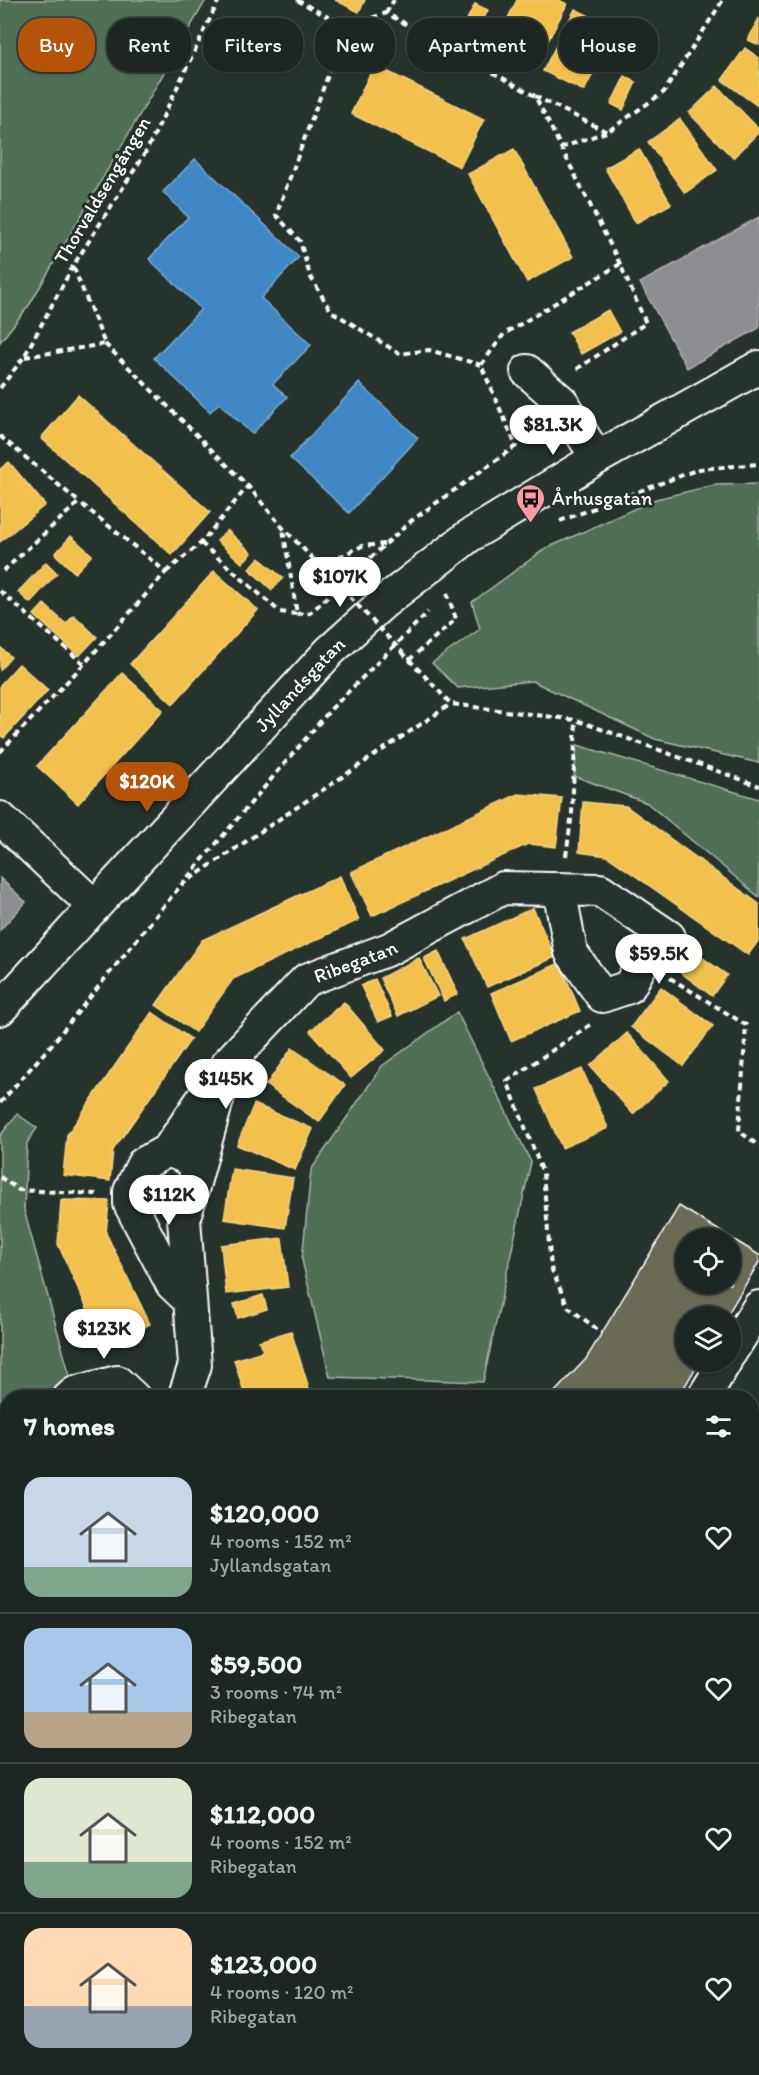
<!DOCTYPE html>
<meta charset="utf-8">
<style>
:root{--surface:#1c2622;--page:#252e2a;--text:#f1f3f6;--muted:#a0a5a5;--line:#3a4340;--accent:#b45309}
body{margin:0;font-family:Itim,sans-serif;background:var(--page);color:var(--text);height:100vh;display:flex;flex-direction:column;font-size:22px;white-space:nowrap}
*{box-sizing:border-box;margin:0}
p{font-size:20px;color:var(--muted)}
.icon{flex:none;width:33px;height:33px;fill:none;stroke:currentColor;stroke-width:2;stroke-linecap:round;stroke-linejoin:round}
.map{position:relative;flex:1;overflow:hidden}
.details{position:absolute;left:0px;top:1390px;width:759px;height:686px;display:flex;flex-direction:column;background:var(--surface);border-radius:24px 24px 0 0;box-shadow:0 2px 4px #0004,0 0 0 2px var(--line)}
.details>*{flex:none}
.banner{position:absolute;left:18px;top:18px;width:723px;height:54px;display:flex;gap:12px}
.controls{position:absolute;left:675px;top:1228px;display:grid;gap:12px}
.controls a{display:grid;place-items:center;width:66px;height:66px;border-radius:50%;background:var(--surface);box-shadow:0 2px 4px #0004,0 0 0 2px var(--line);font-size:30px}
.price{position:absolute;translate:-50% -51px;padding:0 14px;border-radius:21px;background:#fff;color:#222;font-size:20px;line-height:39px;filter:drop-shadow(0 2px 3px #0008)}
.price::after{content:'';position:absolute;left:50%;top:36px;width:18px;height:14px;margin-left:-9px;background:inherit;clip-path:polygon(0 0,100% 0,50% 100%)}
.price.active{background:var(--accent);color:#fff}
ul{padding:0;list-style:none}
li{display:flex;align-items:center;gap:18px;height:150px;padding:0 24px}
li+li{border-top:2px solid var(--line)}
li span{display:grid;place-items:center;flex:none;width:168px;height:120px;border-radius:18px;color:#555}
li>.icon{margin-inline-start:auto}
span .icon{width:72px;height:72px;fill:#fffc;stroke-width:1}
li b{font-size:26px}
h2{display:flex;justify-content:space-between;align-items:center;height:72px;padding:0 24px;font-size:26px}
.chip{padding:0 21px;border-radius:24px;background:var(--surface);box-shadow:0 2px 4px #0004,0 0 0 2px var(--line);font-size:21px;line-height:54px}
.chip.active{background:var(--accent);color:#fff}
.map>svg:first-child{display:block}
</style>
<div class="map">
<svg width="759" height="2075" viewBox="0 0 759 2075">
<rect width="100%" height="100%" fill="#26332d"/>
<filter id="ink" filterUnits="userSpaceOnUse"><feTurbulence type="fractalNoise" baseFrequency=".0167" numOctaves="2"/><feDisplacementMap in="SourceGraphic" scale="12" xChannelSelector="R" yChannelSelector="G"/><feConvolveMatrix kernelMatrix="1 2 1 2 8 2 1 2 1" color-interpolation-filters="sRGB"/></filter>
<g filter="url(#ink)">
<path fill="#506f57" stroke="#a8b7ab" stroke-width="1.5" d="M0 0H206L30 304 0 342Z
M759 484V763L655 739 532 681 458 688 432 663 480 629 472 602 545 549 656 499 715 485Z
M577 745 759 799V897L647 803 574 776Z
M457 1012 531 1162 483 1382 330 1377 302 1260 311 1170 382 1066Z
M17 1114 37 1128 27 1143 24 1210 71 1380 45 1398H8L7 1411 0 1408V1136Z
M0 2045 7 2050 8 2068 33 2069 42 2075H0Z
M400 2069 593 2068 601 2075H394Z"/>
<path fill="#f2c14e" stroke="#f6d483" stroke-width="1.5" d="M335 0H365L359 12Z
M517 0H559L567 4 535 66 494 46Z
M475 4 488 10 470 46 457 39Z
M575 9 616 29 584 91 543 71Z
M759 18V45L748 40Z
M645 34 658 41 644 67 631 61Z
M745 48 759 58V107L722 80Z
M374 65 484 119 460 167 351 114Z
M625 76 636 82 623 110 611 104Z
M717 86 759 129V132L733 158 689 113Z
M680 119 717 170 685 193 648 142Z
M514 149 573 257 527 282 468 174Z
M639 149 671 204 636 223 605 168Z
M608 310 620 332 581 354 569 332Z
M78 395 210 512 172 555 41 438Z
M9 462 45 505 0 542V469Z
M227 530 252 553 242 563 217 541Z
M71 536 92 555 75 573 55 554Z
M259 558 283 578 272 590 249 569Z
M46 562 57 573 30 603 18 592Z
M214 571 258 610 173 704 130 664Z
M44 604 66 624 74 615 97 637 79 656 34 615Z
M0 647 11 657 0 670Z
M19 664 48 690 4 738 0 735V685Z
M122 673 163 710 78 804 37 766Z
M518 794 562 798 556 847 528 844 372 916 351 872Z
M583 802 626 806 759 904V940L748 955 607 856 579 852Z
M340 876 359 920 233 979 195 1032 156 1005 202 940Z
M533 908 555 957 487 987 465 939Z
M686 946 727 975 712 996 672 966Z
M438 951 458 994 444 1001 424 958Z
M419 958 438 996 398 1016 380 978Z
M560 963 580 1011 511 1041 491 993Z
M375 979 392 1016 378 1022 361 986Z
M661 987 713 1026 683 1066 631 1027Z
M344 1002 385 1050 351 1078 310 1031Z
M152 1012 191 1039 113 1150 110 1181 63 1175 67 1135Z
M627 1033 669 1081 633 1114 590 1066Z
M292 1048 345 1085 319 1122 266 1085Z
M582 1069 608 1128 562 1148 536 1089Z
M254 1104 313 1129 295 1170 237 1145Z
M232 1169 293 1178 285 1228 224 1219Z
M61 1200 109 1201 106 1233 150 1324 105 1348 58 1244Z
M282 1238 288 1287 226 1294 221 1245Z
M263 1295 267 1309 238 1318 234 1304Z
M291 1331 312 1398H246L234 1360 263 1351 259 1341Z
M759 1429V1470L752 1466V1442Z
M752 1476 759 1481V1529L752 1524Z
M8 1555V1615L0 1624V1564Z
M759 1636V1692L752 1684V1643Z
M4 1693 8 1700V1735L0 1720V1695Z
M752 1700 759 1710V1727L752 1733Z
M8 1811V1829L5 1830 0 1820V1815Z
M0 1934 8 1949V2020L0 2015Z
M752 1951 759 1960 758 2027 752 2020Z
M82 2068H119L115 2075H92Z
M136 2068H166L176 2075H132Z
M314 2068H371L367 2075H310Z
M636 2068H695L700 2075H642Z
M713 2068H737L729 2075H705Z"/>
<path fill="#3f88c5" stroke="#79acd6" stroke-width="1.5" d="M195 159 299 257 261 298 311 345 273 384 287 397 252 434 219 403 210 412 154 358 201 309 149 259 188 217 163 192Z
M359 383 418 438 349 513 290 458Z"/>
<path fill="#8d8d92" stroke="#afafb3" stroke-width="1.5" d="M759 217V328L687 368 640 283Z
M0 878 26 902 0 930Z"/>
<path fill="#6b6a55" stroke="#fff" stroke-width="1.5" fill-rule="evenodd" d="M679 1206 759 1255V1262L726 1317H686V1362H699L678 1398H549L586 1359ZM686 1239H730V1284H686Z"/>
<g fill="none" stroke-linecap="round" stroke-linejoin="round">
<defs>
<path id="pedestrian" d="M752 1557 759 1563
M752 1600 759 1592
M0 1665 8 1670
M0 1780 8 1768
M0 1864 8 1878
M213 2068 224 2075
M268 2068 275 2073
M738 2075 746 2068"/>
<g id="minor">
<path d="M527 371 562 402 597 458"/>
<path d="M0 818 94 906"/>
<path id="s1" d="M0 1009 330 651 384 602 469 536 597 458 759 367"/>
<path d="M168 1150 143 1164 130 1191V1204L172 1284 190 1301"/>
<path d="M187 1158 168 1150 213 1084"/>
<path d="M730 1353 759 1307"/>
<path d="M69 1398 75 1393 117 1382 134 1398"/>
<path id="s2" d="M184 1398 195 1365 184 1219 227 1064 306 980 389 949 503 888 600 890 669 937 643 961 629 987 602 996 571 952 559 889"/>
<path d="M703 1398 725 1362"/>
<path d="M0 1445 8 1458"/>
</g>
</defs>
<use href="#pedestrian" stroke="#fff" stroke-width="27"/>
<use href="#minor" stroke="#fff" stroke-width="36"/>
<path stroke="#fff" stroke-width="4" stroke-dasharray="6 4.5" stroke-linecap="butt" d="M297 0 346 27 386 13 535 96 620 264
M386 13 394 0
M346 27 276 215 300 241 310 276 331 311 400 354 429 350 481 365
M535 96 607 132 664 92 723 0
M561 148 606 132
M105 344 248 486 283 528 328 574
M25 357 105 344 73 266
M0 388 24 357 73 266 147 150 219 0
M0 436 79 502 0 574
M560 521 699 469 759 464
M201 543 280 612 297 614 283 529
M320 566 362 546 384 544
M166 572 201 543 248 486
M0 591 84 664 166 572 79 502
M297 614 310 613 411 521 516 446 481 365 504 334 620 264 646 323 574 371
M402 652 451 704 576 720 759 786
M409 660 456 619 447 593
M0 752 84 664
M566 856 572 813 576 720
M181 885 331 709 428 612
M670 978 746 1025 739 1131 759 1146
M590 1025 507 1081 543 1173 551 1268 568 1307 602 1333
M0 1103 52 1044 181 885 451 704
M0 1177 19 1190 97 1194
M0 1502 8 1511"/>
<use href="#pedestrian" stroke="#26332d" stroke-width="22"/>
<use href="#minor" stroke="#26332d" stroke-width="32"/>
<path stroke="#fff" stroke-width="4" stroke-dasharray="6 4.5" stroke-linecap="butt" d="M328 574 402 652"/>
</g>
</g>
<defs>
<symbol id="bus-pin" viewBox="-11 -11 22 30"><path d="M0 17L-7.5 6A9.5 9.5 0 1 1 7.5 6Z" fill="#ff9aa2" stroke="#26332d"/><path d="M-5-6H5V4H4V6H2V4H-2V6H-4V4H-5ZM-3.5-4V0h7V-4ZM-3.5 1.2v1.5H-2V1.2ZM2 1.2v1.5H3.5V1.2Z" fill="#111"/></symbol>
</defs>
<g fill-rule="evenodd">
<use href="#bus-pin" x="514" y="482" width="33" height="45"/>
</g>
<g text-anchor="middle" stroke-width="6" stroke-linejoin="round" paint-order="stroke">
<g font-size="20" fill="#fff" stroke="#26332d">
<text transform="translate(102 190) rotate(-59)" y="7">Thorvaldsengången</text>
<text dy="7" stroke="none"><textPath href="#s1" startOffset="442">Jyllandsgatan</textPath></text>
<text dy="7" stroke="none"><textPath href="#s2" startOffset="510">Ribegatan</textPath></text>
</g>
<g font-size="20" fill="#fff" stroke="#26332d" text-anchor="start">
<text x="552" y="505">Århusgatan</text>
</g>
</g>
</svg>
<div class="controls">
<a><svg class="icon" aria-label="locate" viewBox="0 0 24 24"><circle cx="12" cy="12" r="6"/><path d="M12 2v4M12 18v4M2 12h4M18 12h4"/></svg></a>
<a><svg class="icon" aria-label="layers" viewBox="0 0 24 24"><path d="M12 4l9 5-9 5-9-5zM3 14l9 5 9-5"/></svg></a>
</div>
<b class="price" style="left:553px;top:456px">$81.3K</b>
<b class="price" style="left:340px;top:608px">$107K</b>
<b class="price active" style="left:147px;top:813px">$120K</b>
<b class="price" style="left:659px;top:985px">$59.5K</b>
<b class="price" style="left:226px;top:1110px">$145K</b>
<b class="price" style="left:169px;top:1226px">$112K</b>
<b class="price" style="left:104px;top:1360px">$123K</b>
<div class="banner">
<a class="chip active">Buy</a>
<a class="chip">Rent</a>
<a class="chip">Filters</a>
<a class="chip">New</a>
<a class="chip">Apartment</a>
<a class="chip">House</a>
</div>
<section class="details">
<h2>7 homes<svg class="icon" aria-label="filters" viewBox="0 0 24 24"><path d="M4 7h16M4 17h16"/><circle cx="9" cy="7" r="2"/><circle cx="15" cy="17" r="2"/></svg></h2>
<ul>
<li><span style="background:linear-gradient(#c9d6e8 75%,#7fa58c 0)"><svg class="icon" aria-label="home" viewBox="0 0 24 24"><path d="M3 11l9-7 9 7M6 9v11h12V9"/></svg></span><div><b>$120,000</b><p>4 rooms · 152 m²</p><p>Jyllandsgatan</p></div><svg class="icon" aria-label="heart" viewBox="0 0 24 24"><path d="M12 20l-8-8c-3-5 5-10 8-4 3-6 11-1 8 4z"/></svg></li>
<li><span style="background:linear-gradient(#a9c7e8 70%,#b9a48a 0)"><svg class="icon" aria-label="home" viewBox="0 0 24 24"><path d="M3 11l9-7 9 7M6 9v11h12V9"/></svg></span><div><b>$59,500</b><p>3 rooms · 74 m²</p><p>Ribegatan</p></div><svg class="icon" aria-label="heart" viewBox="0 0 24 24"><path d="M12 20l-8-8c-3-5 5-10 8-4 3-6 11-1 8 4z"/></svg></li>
<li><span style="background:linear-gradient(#dfe7d0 70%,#7fa58c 0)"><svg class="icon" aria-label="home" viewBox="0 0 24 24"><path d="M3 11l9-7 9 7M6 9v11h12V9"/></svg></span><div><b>$112,000</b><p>4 rooms · 152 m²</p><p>Ribegatan</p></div><svg class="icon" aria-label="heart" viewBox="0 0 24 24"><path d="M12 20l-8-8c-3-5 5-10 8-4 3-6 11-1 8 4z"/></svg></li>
<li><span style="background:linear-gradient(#ffd9b3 65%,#9aa5b1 0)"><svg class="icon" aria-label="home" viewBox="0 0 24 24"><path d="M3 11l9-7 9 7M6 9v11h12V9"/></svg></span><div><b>$123,000</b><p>4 rooms · 120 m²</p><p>Ribegatan</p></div><svg class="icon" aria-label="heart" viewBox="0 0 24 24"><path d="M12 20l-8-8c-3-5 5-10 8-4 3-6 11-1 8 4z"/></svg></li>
</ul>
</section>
</div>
